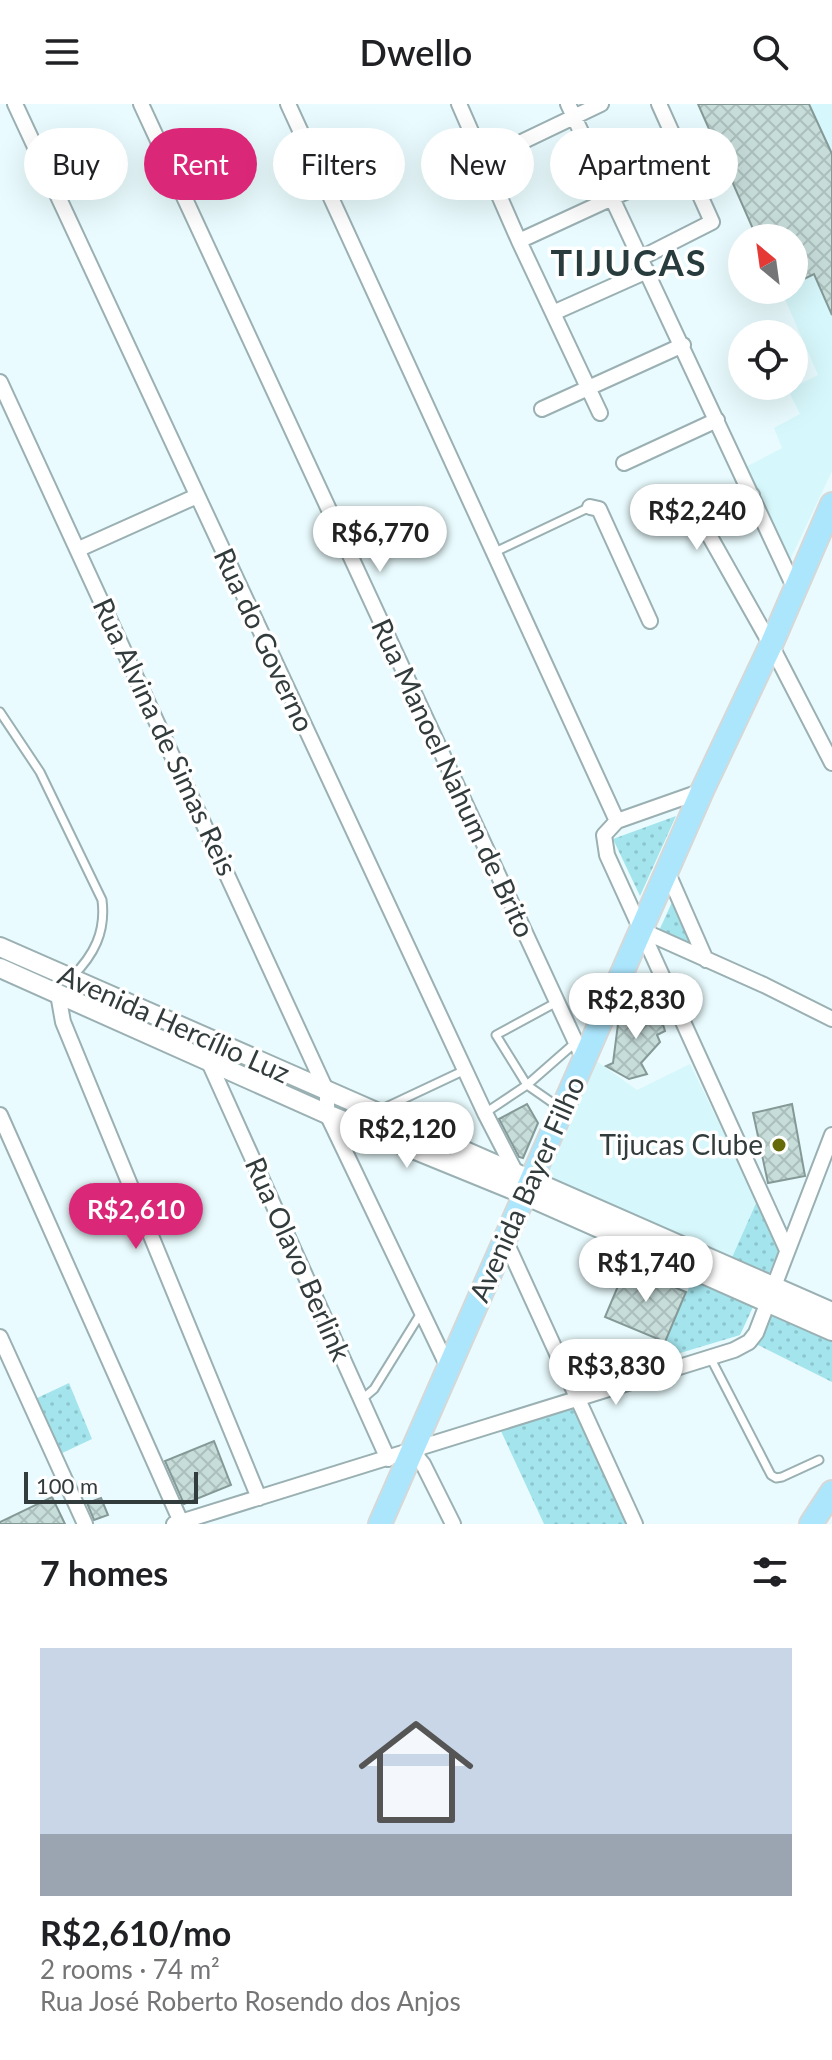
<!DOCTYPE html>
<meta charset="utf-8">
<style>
:root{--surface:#fff;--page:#f6f6f6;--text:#202124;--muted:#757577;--line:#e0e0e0;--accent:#db2777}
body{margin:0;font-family:Lato,sans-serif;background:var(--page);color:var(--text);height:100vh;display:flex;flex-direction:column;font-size:30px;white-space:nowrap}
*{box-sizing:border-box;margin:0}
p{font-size:26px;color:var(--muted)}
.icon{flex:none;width:44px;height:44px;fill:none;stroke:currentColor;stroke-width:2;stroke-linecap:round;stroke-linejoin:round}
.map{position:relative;height:1420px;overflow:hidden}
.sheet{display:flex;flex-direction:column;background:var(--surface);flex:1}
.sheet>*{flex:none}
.banner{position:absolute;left:24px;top:24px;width:784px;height:72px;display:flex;gap:16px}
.needle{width:52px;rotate:331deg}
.controls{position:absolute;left:728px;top:120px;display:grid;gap:16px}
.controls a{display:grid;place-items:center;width:80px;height:80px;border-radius:50%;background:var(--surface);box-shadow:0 8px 32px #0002;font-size:40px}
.scale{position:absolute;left:24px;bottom:20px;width:174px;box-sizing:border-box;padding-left:8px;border:4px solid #333c3d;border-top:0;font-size:22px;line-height:28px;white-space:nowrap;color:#333c3d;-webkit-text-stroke:6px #fff;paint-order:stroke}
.price{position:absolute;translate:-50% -68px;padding:0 18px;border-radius:28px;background:#fff;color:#222;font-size:26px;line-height:52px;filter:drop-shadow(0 2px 4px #0008)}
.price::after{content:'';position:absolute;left:50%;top:48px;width:24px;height:18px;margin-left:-12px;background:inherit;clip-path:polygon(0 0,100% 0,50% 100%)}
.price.on{background:var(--accent);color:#fff}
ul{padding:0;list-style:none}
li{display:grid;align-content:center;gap:16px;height:424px;padding:0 40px}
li+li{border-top:2px solid var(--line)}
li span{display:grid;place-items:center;height:248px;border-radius:0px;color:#555}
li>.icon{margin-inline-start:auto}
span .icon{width:144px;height:144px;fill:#fffc;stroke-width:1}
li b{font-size:34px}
h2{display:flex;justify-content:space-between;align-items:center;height:96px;padding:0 40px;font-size:34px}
.tag{padding:0 28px;border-radius:36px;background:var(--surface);box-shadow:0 8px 32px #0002;font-size:28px;line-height:72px}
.tag.on{background:var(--accent);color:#fff}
header{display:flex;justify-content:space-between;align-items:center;height:104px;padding:0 40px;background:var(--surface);font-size:36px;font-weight:600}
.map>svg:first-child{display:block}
</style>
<header><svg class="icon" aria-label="menu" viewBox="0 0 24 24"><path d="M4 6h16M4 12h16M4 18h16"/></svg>Dwello<svg class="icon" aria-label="search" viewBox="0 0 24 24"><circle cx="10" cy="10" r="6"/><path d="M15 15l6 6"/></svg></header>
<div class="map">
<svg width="832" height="1420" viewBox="0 0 832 1420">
<defs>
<pattern id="green-dots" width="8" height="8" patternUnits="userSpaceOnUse" patternTransform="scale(2)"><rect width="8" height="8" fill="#a3e4ed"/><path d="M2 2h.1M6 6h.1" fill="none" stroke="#8dc4cc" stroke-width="1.8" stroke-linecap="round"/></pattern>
<pattern id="building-cross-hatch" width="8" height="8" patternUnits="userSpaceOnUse" patternTransform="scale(2)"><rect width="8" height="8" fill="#c7ddda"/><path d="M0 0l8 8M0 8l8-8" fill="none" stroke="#abbfbc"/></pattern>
</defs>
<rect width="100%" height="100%" fill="#e9fbfe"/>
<path fill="#d6f7fb" d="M698 0H832V367L789 458 742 365 782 344 774 324 800 310 788 286 818 271 781 186H794V134H757Z
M595 956 637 986 690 960 757 1097 730 1158 545 1074Z"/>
<path fill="url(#green-dots)" d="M676 712 640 792 613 735Z
M673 796 692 842 658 829Z
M757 1097 780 1144 767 1174 730 1158Z
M692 1177 753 1203 740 1231 657 1256Z
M772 1208 832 1236V1278L754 1239Z
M69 1279 92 1335 58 1351 33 1296Z
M573 1300 628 1420H544L501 1327Z"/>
<path fill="url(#building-cross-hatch)" stroke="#859a97" stroke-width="2" d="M698 0H809L832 50V211L814 170 794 180V134H757Z
M647 898 659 904 655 909 661 914 665 927 657 931 660 938 641 959 647 970 629 975 606 962 613 959 618 920 629 913 627 910 633 907 646 905Z
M527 1000 538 1019 523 1054 519 1053 499 1015Z
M792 1000 805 1072 768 1079 753 1009Z
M626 1163 686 1188 665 1238 605 1213Z
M214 1337 231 1381 184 1400 165 1357Z
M52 1393 65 1420H0V1418Z
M101 1394 108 1411 94 1416 87 1399Z"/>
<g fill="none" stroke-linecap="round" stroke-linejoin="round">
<defs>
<path id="service" d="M493 449 590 403
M0 608 40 668 102 796C106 828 94 851 72 873
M557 898 496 931 527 981 576 938
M380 1006 465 966
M485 1009 527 981 560 1004
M710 1253 771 1371 776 1374 782 1373 819 1356
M361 1296 374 1285 421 1209"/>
<path id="minor" d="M15 0 485 1009 517 1071
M141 0 584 956
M288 0 617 717
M459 0 519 137 600 309
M568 0 795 485
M484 56 601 0
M519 137 686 60
M641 154 712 118 659 0
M553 209 647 167
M0 278 327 988V1010L449 1265
M542 305 683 241
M624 359 717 316
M752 391 700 415 771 541 832 659
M590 403 599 405 650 517
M79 445 197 392
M702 687 617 717 604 731 607 751 787 1146
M667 767 706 856
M641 826 764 881 832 915
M58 890 63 918 259 1394
M208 956 388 1355
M0 1011 181 1418
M506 1138 635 1420
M0 1233 85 1420
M412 1347 423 1360 453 1420
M174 1420 734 1246 749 1238 756 1229 832 1031"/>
<path id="tertiary" d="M0 843 832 1208
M0 864 327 1010 511 1085 832 1227"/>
<path id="primary" d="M380 1420 702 687 771 541 832 400
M811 1420 832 1388"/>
</defs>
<use href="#service" stroke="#9ab0b2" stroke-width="11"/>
<use href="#minor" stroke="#9ab0b2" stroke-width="18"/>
<use href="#tertiary" stroke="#9ab0b2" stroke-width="22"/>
<use href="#primary" stroke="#d6d8d8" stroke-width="26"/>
<use href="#service" stroke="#fff" stroke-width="7"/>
<use href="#minor" stroke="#fff" stroke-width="14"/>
<use href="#tertiary" stroke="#fff" stroke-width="18"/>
<use href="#primary" stroke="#ace6fd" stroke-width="22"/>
</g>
<circle fill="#656908" stroke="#fff" stroke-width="3" cx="779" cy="1041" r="8"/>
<g text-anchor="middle" stroke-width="7" stroke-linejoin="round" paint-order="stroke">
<g font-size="28" fill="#333c3d" stroke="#fff">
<text transform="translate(264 536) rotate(65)" y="10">Rua do Governo</text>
<text transform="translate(165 633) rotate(65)" y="10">Rua Alvina de Simas Reis</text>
<text transform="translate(453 674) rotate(65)" y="10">Rua Manoel Nahum de Brito</text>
<text transform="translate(174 920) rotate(24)" y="10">Avenida Hercílio Luz</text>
<text transform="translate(527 1085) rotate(-66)" y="10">Avenida Bayer Filho</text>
<text transform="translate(298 1155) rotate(66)" y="10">Rua Olavo Berlink</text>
</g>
<g font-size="28" fill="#333c3d" stroke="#fff" text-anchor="end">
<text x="763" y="1051">Tijucas Clube</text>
</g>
<g font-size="36" font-weight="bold" letter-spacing="2" fill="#283b3d" stroke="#fff">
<text x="629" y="172">TIJUCAS</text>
</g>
</g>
</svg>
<div class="controls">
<a><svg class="needle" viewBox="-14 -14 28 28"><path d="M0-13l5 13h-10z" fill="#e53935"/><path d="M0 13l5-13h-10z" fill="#757577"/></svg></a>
<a><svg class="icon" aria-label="locate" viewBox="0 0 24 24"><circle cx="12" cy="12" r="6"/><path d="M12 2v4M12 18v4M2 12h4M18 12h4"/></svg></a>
</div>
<div class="scale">100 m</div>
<b class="price" style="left:697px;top:448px">R$2,240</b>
<b class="price" style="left:380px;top:470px">R$6,770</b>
<b class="price" style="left:636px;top:937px">R$2,830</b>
<b class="price" style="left:407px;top:1066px">R$2,120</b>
<b class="price on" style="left:136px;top:1147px">R$2,610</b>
<b class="price" style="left:646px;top:1200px">R$1,740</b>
<b class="price" style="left:616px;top:1303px">R$3,830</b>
<div class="banner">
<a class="tag">Buy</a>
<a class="tag on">Rent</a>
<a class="tag">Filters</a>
<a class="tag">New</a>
<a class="tag">Apartment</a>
</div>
</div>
<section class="sheet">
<h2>7 homes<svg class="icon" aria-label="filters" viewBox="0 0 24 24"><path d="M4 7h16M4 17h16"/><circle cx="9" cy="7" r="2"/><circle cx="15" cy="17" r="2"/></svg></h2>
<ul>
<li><span style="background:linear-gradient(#c9d6e8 75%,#9aa5b1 0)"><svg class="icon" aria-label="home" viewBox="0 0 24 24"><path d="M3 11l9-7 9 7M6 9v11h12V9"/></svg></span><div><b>R$2,610/mo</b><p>2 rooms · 74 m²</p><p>Rua José Roberto Rosendo dos Anjos</p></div></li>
</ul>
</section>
